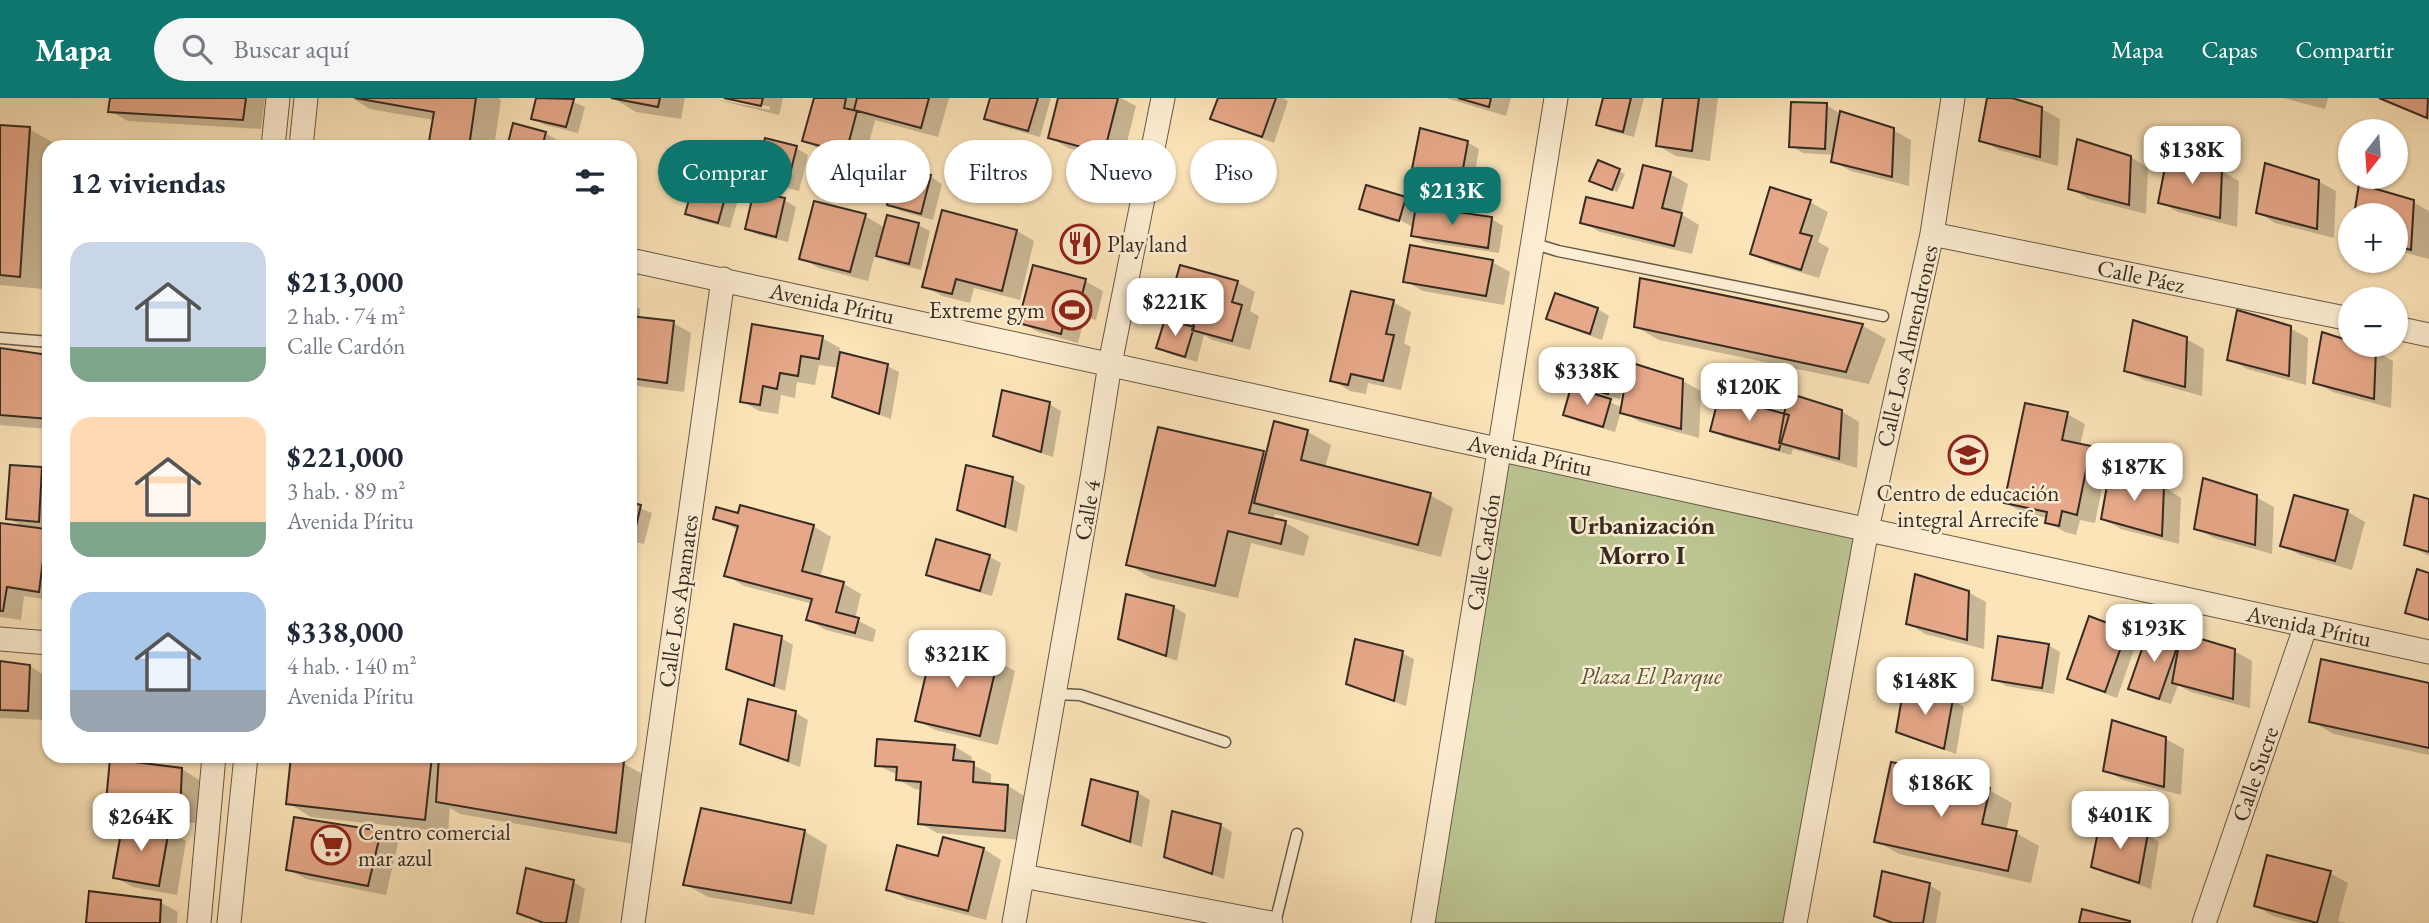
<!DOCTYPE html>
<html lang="es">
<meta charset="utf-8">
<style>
:root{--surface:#fff;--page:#f6f6f7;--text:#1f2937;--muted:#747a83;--accent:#0f766e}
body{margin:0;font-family:"EB Garamond",serif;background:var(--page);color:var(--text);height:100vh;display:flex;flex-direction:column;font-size:26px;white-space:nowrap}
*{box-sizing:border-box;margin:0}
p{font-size:23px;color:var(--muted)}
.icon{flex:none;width:38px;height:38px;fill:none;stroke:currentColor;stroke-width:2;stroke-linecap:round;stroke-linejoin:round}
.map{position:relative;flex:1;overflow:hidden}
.sheet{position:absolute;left:42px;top:42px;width:595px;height:623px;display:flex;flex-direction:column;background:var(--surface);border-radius:21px;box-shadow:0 2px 5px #0004}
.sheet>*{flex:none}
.top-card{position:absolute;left:658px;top:42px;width:665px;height:63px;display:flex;gap:14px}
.needle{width:46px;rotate:197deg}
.buttons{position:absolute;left:2338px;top:21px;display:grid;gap:14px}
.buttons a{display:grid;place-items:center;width:70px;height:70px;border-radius:50%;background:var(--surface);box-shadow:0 2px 5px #0004;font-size:35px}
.price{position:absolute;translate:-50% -60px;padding:0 16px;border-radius:14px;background:#fff;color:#222;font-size:23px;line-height:46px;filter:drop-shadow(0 2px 4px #0008)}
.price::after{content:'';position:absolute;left:50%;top:42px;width:21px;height:16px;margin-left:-10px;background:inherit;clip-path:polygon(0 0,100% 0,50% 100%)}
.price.on{background:var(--accent);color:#fff}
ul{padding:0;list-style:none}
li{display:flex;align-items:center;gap:21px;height:175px;padding:0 28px}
li span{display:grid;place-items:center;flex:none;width:196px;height:140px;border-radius:21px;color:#555}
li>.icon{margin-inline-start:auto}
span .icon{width:84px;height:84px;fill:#fffc;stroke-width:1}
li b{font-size:30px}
h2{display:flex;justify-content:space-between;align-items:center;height:84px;padding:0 28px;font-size:30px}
.chip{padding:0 24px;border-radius:32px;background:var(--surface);box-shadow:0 2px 5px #0004;font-size:24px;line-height:63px}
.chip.on{background:var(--accent);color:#fff}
header{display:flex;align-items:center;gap:42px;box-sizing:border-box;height:98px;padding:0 35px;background:var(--accent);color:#fff}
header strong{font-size:33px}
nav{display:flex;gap:38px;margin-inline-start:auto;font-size:24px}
.search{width:490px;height:63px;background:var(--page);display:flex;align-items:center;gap:18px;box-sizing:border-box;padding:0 24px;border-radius:38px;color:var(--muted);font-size:26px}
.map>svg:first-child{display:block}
</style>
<header>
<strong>Mapa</strong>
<div class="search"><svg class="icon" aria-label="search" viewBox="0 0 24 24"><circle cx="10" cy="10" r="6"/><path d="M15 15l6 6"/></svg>Buscar aquí</div>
<nav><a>Mapa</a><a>Capas</a><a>Compartir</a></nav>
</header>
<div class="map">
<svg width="2429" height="825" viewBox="0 0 2429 825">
<rect width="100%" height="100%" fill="#fce4b9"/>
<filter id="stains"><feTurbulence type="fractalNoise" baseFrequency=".00286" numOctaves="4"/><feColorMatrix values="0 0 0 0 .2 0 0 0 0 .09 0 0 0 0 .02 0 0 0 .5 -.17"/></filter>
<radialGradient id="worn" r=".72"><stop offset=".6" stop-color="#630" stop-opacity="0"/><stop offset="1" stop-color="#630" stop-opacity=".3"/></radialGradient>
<path fill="#bbc592" stroke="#78785a" stroke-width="2" d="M1500 351 1867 431 1795 825H1423Z"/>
<path fill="#0003" fill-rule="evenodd" d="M112 0H265L261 31 128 23 110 13Z
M352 0H498L501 2 494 49H430L434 22 370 11Z
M538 0H564L585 9 578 35 545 27 533 20Z
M613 0H685L681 21 636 14Z
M710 0 770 12V9L732 0H783L779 17Z
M816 0H949L938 39 875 22 864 64 822 53 804 42Z
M991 0H1051L1040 39 998 27 986 20Z
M1060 0H1121L1136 8 1122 64 1068 50 1050 39Z
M1219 0H1283L1288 3 1274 45 1224 27 1212 20Z
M1446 0H1511L1506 18Z
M1605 0H1644L1634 39 1610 33 1598 26Z
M1665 0H1718L1710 63 1676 58 1658 48Z
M1989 0H2006L2042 11 2060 21 2058 68 1999 52 1981 42Z
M2283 0H2328L2325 11Z
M2379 0H2429V22L2387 4Z
M1826 7 1838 14V22L1893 32 1911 42 1909 88 1851 73 1833 63 1834 57 1803 55 1791 48Z
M0 29 29 31 52 44V49H49V95L42 191 0 187Z
M545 35 557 42 555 49H509Z
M1467 44 1479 51 1471 98 1425 82 1413 75Z
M796 50 808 57 799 93 769 85 757 79Z
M2131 59 2148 70 2146 116 2088 101 2070 90Z
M1599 64 1625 76 1617 94 1597 85Z
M899 71 931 79 942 86 933 122 901 113 889 106Z
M2221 73 2239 83 2237 129 2178 114 2160 104Z
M1670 76 1688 86 1681 116 1699 127 1692 156 1600 134 1582 124 1634 113Z
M731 77 743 84 730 130 699 122 687 115Z
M2318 83 2336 93 2334 140 2275 125 2258 114Z
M2361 88 2413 104 2429 113V161L2396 152V117H2356Z
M1367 90 1406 101 1417 108V110L1492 121 1503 128 1499 155 1425 144 1413 137 1414 130 1393 118 1391 121 1399 125 1373 117 1361 111Z
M784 102 796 109 788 144 759 137 747 131Z
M1810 104 1828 114 1818 144 1829 150 1819 180 1770 165 1752 155Z
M865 118 885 130 918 127 930 133 921 172 890 164 875 156 868 183 819 170 801 160Z
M1017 133 1034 143 1020 202 974 190 970 205 942 198 924 188Z
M1492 164 1510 174 1504 207 1423 193 1405 183Z
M1641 182 1863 228 1886 241 1869 286 1659 242 1636 229Z
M1085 183 1103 193 1096 222 1085 219 1078 245 1038 234 1020 224Z
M1237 184 1255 194 1250 213 1259 218 1250 252 1212 242 1204 237 1197 264 1170 256 1158 250 1193 231 1197 222 1170 209Z
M1556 197 1598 211 1609 218 1602 242 1560 227 1548 220Z
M1393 204 1411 214 1404 245 1411 249 1401 292 1368 285 1366 296 1350 293 1332 282Z
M630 205 640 211 639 221 673 225 691 235 684 294 630 287Z
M2290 230 2308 240 2306 287 2247 271 2229 261Z
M2323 237 2375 253 2393 263 2391 310 2333 294 2315 284Z
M822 240 840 250 839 255 887 268 899 274 891 321 846 305 834 298 839 270 819 267 815 287 797 284 795 300 781 297 778 316 759 313 742 303Z
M2186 241 2204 251 2202 298 2144 282 2126 272Z
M0 252 49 259V331L0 327Z
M1568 262 1614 273 1628 282 1683 283 1701 293 1699 340 1640 324 1621 313 1615 334 1577 323 1565 316 1573 289 1562 283ZM1625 283 1628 284 1623 310 1599 299 1600 296 1620 301Z
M1049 306 1061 313 1053 359 1007 344 995 337Z
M1841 313 1859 324 1857 370 1793 351 1791 357 1724 339 1712 332 1786 318Z
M2067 316 2085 326 2080 348 2091 350 2108 360 2095 425 2080 422 2076 437 2065 434 2047 424 2048 420 2024 415 2006 405Z
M1276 326 1308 334 1331 347 1325 370 1430 397 1453 410 1441 459 1275 416 1273 422 1286 425 1309 438 1304 458 1251 445 1238 500 1151 480 1128 466 1263 355 1268 357Z
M41 371 49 375V429H38V431L49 434V502L24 498 21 522 0 519V426L23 429 8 420Z
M1013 381 1025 388 1017 434 971 418 959 412Z
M2164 389 2181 400 2179 446 2121 431 2103 421Z
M2256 399 2274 409 2272 456 2214 440 2196 430Z
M2295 399 2348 414 2365 424 2352 472 2300 457 2282 447Z
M2429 403V458L2406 446Z
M630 406 652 415 644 446 630 443Z
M739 417 813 428 831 439 820 480 844 486 861 496 855 521 876 532 873 544 826 532 808 522 813 506 744 488 726 477 738 432 715 420Z
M938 444 990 459 1001 465 992 498 940 483 928 476Z
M630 494 636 498 630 515Z
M1968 494 1986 504 1984 551 1925 536 1908 525Z
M1174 509 1186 516 1177 563 1132 547 1120 540Z
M2090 520 2113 528 2124 535 2123 539 2136 546 2117 600 2081 587 2069 580Z
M2150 533 2181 543 2234 553 2252 563 2250 610 2191 594 2178 587 2171 606 2142 597 2130 590Z
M781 540 793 547 785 593 740 577 728 571Z
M2048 547 2060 554 2054 596 2006 588 1994 581Z
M1402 555 1414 561 1406 608 1360 592 1348 585Z
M997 563 1015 573 998 647 935 632 917 622Z
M0 565 30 568 47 579 46 622 0 620Z
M2429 587V657L2334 636 2311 623Z
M1952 602 1964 609 1956 656 1910 640 1898 633Z
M750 603 796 615 808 622 800 669 754 652 742 645Z
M2166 641 2184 651 2181 697 2123 682 2105 672Z
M954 648 972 659 971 666 991 676V687L1008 688 1026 699 1022 742 937 735 920 725 922 692 915 691 897 681 898 677 877 667Z
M293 658H591L623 665 646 678 639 747 460 716 450 710 448 734 311 719 288 705Z
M182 671 199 682 197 725 126 723V725L168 733 186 743 177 797 133 789 115 779 125 723 107 713Z
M1921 672 1935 680 1989 692 2012 705 2006 733 2016 735 2039 748 2031 785 1899 756 1876 743Z
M1092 684 1138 695 1150 702 1142 749 1096 733 1084 726Z
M1220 727 1232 734 1224 781 1178 765 1166 758Z
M804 733 827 747 814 817 708 799 685 786Z
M381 735 398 745 386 797 306 781 288 771Z
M2147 737 2159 744 2151 791 2105 775 2093 768Z
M944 741 984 751 1001 762 986 822 906 801 888 791 939 760Z
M2330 775 2348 785 2338 823 2347 825H2301L2273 818 2256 808Z
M573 784 585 791 579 825H550L529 818V820L519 815Z
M1929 787 1941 794 1936 825H1890L1875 817Z
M160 804 178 814 177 825H88Z"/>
<path fill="#e6a889" stroke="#352b22" stroke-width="2" d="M110 0H246L243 22 108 14Z
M355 0H476L469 49H428L434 14Z
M536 0 574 1 566 29 531 21Z
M611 0H660L658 9Z
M724 0H763L761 8Z
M814 0H846L844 10 857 13 846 55 802 43Z
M857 0H929L921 30 854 12Z
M990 0H1038L1028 33 984 21Z
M1058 0H1118L1104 55 1048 40Z
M1218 0H1276L1262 39 1210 21Z
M1458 0H1491L1489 9Z
M1603 0H1631L1623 34 1596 27Z
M1663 0H1699L1692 53 1656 48Z
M1987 0H2012L2042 9 2040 59 1979 43Z
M2379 0H2428L2427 20Z
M1791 4 1827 5 1825 51 1789 49Z
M1840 13 1894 30 1892 79 1831 64Z
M513 25 546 34 542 49H507Z
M0 27 30 29 20 179 0 177Z
M1420 30 1468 43 1459 93 1411 76Z
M765 40 797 48 787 88 755 79Z
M2077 41 2131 58 2129 107 2068 91Z
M2168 54 2222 71 2220 120 2158 105Z
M1598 62 1620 71 1612 92 1589 83Z
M2265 65 2319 82 2317 131 2256 115Z
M699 66 732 75 718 125 685 116Z
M1643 67 1671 74 1662 110 1682 115 1674 148 1580 125 1586 99 1633 110Z
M898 68 931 77 921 116 887 107Z
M2359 86 2414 102 2411 152 2396 148V117H2354Z
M1366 87 1406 99 1399 123 1359 111Z
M1770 89 1811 102 1800 135 1812 138 1801 172 1750 156Z
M754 93 785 100 776 139 745 131Z
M814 103 866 116 850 174 799 161Z
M1416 108 1492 119 1488 150 1411 138Z
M942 112 1017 132 1002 193 956 181 952 196 922 189Z
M887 117 919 125 909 166 876 158Z
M1410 147 1493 162 1486 198 1403 184Z
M1033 167 1086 181 1078 213 1067 211 1061 236 1018 225Z
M1180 167 1238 183 1232 204 1242 207 1232 243 1192 232 1196 218 1168 210Z
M1640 180 1863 226 1846 274 1634 229Z
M1351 193 1394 202 1386 236 1394 237 1383 283 1351 276 1348 287 1330 283Z
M1555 195 1598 210 1590 236 1546 221Z
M2237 212 2291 228 2289 278 2227 262Z
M630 218 674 223 667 285 630 280Z
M1165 221 1194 229 1185 259 1156 250Z
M2133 222 2187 239 2185 289 2124 273Z
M752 226 823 238 819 261 801 258 798 278 780 275 777 291 763 288 760 307 740 304Z
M2322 234 2350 243V247H2362L2376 251 2374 301 2313 285Z
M0 250 49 257V321L0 317Z
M840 254 888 266 879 316 832 299Z
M1566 260 1614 272 1608 296 1560 284Z
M1629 264 1683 281 1681 331 1620 315Z
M1571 289 1611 301 1603 329 1563 317Z
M1002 292 1050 304 1041 354 993 338Z
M1788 295 1842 312 1839 361 1779 345Z
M1719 298 1789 317 1779 352 1710 333Z
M2025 305 2068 314 2062 342 2091 348 2077 417 2062 413 2059 428 2045 425 2047 414 2004 405Z
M1274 323 1308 332 1301 362 1431 395 1418 447 1254 405Z
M1158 329 1264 353 1249 415 1286 423 1281 446 1228 433 1215 488 1126 467Z
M10 367 42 369 39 424 6 421Z
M966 367 1013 379 1005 429 957 412Z
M2110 371 2164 388 2162 438 2101 421Z
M2203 380 2257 397 2255 447 2194 431Z
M2294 397 2348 412 2335 463 2280 448Z
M2414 397 2429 401V454L2404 447Z
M630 404 641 407 633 441 630 440Z
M740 407 814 427 802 473 844 484 836 514 859 520 855 535 806 522 812 501 724 478 738 428 713 421 716 409 738 415Z
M0 425 47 431 39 494 7 489 3 513H0Z
M936 441 990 457 980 493 926 477Z
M2417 471 2429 475V522L2405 515Z
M1915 476 1969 493 1967 542 1906 526Z
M1126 496 1174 508 1166 558 1118 541Z
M2089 518 2113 527 2111 533 2125 538 2105 594 2067 581Z
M734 526 782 538 774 588 726 571Z
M2149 531 2180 541 2159 601 2128 591Z
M2181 535 2235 551 2233 601 2172 585Z
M1998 538 2049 546 2042 590 1992 582Z
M1355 541 1403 553 1394 603 1346 586Z
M933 546 998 561 980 638 915 623Z
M2321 561 2429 585V650L2309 624Z
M0 563 30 567 28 613 0 612Z
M1904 588 1953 601 1944 651 1896 634Z
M748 601 796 613 788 663 740 646Z
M2112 622 2166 639 2164 689 2103 673Z
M877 641 955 647 953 662 974 664 973 684 1008 687 1005 733 918 726 921 684 896 682 897 669 875 668Z
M291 658H432L425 722 286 706Z
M439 658H600L624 663 616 735 436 704Z
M110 661 182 670 180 716 105 714Z
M1891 664 1922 670 1921 675 1990 690 1982 726 2017 733 2008 773 1874 744Z
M1091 681 1138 694 1130 744 1082 727Z
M701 710 805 732 791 805 683 787Z
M1172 713 1221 726 1212 776 1164 759Z
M294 719 381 733 368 788 286 772Z
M123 723 169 731 159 788 113 780Z
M2100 723 2148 735 2139 785 2091 769Z
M943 739 984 750 968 813 886 792 897 747 938 758Z
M2267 757 2331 773 2317 825 2254 808Z
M526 770 574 782 566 825H544L517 815Z
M1882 773 1930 785 1923 825H1893L1874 818Z
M89 793 161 802 160 825H86Z
M2082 811 2130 823V825H2079Z"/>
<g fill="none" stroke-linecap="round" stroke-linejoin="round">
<defs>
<path id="lane" d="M1532 145 1558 153 1883 218
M0 240 49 244
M1055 596 1080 597 1225 644
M1275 825 1297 736"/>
<path id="street" d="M273 49 278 0
M301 49 306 0
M1932 136 2350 221
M630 162 2429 554
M2396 230 2429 237
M0 541 49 545
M1023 778 1271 825
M199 825 214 658
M229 825 246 658
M633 825 723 181
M1014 825 1093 374 1110 266 1163 0
M1423 825 1556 0
M1795 825 1867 431 1932 136 1953 0
M2204 825 2306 527"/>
</defs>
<use href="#lane" stroke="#675948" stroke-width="13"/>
<use href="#street" stroke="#675948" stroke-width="25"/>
<use href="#lane" stroke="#fdedd2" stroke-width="10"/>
<use href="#street" stroke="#fdedd2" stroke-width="23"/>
</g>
<defs>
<symbol id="restaurant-ring" viewBox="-11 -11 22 22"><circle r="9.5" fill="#fdedd2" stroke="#8f2418" stroke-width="1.5"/><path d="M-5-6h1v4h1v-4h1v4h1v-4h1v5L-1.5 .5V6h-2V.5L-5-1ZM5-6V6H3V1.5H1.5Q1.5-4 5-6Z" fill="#8f2418"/></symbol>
<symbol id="stadium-ring" viewBox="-11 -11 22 22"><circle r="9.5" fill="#fdedd2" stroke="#8f2418" stroke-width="1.5"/><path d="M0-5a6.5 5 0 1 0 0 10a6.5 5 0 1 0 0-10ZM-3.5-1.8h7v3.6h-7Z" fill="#8f2418"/></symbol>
<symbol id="school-ring" viewBox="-11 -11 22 22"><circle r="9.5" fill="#fdedd2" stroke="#8f2418" stroke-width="1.5"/><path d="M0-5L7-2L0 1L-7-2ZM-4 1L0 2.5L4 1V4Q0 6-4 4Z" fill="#8f2418"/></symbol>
<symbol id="supermarket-ring" viewBox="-11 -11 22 22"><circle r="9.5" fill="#fdedd2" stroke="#8f2418" stroke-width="1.5"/><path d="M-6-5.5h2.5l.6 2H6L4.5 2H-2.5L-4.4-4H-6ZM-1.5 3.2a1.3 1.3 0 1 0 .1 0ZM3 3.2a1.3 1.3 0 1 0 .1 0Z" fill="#8f2418"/></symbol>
</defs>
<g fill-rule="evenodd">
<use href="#restaurant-ring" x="1058" y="124" width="44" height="44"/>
<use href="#stadium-ring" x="1050" y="190" width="44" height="44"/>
<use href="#school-ring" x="1946" y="335" width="44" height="44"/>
<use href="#supermarket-ring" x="309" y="725" width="44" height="44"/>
</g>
<g text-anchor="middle" stroke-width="5" stroke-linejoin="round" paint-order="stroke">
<g font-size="23" fill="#352b22" stroke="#fdedd2" text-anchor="start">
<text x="1107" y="154">Play land</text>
<text x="1045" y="220" text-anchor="end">Extreme gym</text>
<text x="1968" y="403" text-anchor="middle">Centro de educación<tspan x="1968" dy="26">integral Arrecife</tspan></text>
<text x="358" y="742">Centro comercial<tspan x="358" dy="26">mar azul</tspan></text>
</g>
<g font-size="23" fill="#352b22" stroke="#fdedd2">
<text transform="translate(2141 178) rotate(12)" y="8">Calle Páez</text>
<text transform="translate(832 205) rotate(12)" y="8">Avenida Píritu</text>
<text transform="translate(1907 248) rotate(-77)" y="8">Calle Los Almendrones</text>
<text transform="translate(1530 357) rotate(12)" y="8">Avenida Píritu</text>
<text transform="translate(1087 412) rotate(-80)" y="8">Calle 4</text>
<text transform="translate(1483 454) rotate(-81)" y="8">Calle Cardón</text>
<text transform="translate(678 503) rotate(-82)" y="8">Calle Los Apamates</text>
<text transform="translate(2309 528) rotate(12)" y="8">Avenida Píritu</text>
<text transform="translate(2255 676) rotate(-71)" y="8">Calle Sucre</text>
</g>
<g font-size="23" font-style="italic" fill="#56523e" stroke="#fdedd2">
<text x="1651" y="586">Plaza El Parque</text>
</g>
<g font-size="26" font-weight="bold" fill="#352b22" stroke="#fdedd2">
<text x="1642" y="436">Urbanización<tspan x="1642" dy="30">Morro I</tspan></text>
</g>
</g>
<rect width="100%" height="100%" filter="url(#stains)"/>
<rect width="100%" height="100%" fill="url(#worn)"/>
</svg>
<div class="buttons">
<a><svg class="needle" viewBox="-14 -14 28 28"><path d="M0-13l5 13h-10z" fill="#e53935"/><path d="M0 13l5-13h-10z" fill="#747a83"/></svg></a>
<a>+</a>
<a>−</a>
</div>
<b class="price" style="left:2192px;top:88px">$138K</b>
<b class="price on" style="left:1452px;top:129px">$213K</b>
<b class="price" style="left:1175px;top:240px">$221K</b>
<b class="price" style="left:1587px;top:309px">$338K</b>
<b class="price" style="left:1749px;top:325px">$120K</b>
<b class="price" style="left:2134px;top:405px">$187K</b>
<b class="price" style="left:2154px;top:566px">$193K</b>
<b class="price" style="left:957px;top:592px">$321K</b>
<b class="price" style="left:1925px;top:619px">$148K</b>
<b class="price" style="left:1941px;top:721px">$186K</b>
<b class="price" style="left:2120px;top:753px">$401K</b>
<b class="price" style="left:141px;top:755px">$264K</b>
<div class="top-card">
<a class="chip on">Comprar</a>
<a class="chip">Alquilar</a>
<a class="chip">Filtros</a>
<a class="chip">Nuevo</a>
<a class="chip">Piso</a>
</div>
<section class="sheet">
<h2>12 viviendas<svg class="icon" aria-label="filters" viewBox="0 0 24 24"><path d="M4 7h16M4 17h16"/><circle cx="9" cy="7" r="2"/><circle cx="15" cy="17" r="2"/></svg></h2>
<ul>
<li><span style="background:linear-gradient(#c9d6e8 75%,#7fa58c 0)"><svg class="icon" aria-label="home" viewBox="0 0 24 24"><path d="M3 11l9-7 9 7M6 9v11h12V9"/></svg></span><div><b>$213,000</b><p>2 hab. · 74 m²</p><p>Calle Cardón</p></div></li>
<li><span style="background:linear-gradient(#ffd9b3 75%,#7fa58c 0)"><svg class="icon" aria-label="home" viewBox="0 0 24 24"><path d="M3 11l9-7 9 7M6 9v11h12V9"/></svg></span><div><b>$221,000</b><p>3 hab. · 89 m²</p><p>Avenida Píritu</p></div></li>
<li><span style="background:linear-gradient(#a9c7e8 70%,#9aa5b1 0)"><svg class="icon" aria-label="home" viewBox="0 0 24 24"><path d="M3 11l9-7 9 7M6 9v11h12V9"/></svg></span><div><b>$338,000</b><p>4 hab. · 140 m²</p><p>Avenida Píritu</p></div></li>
</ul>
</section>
</div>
